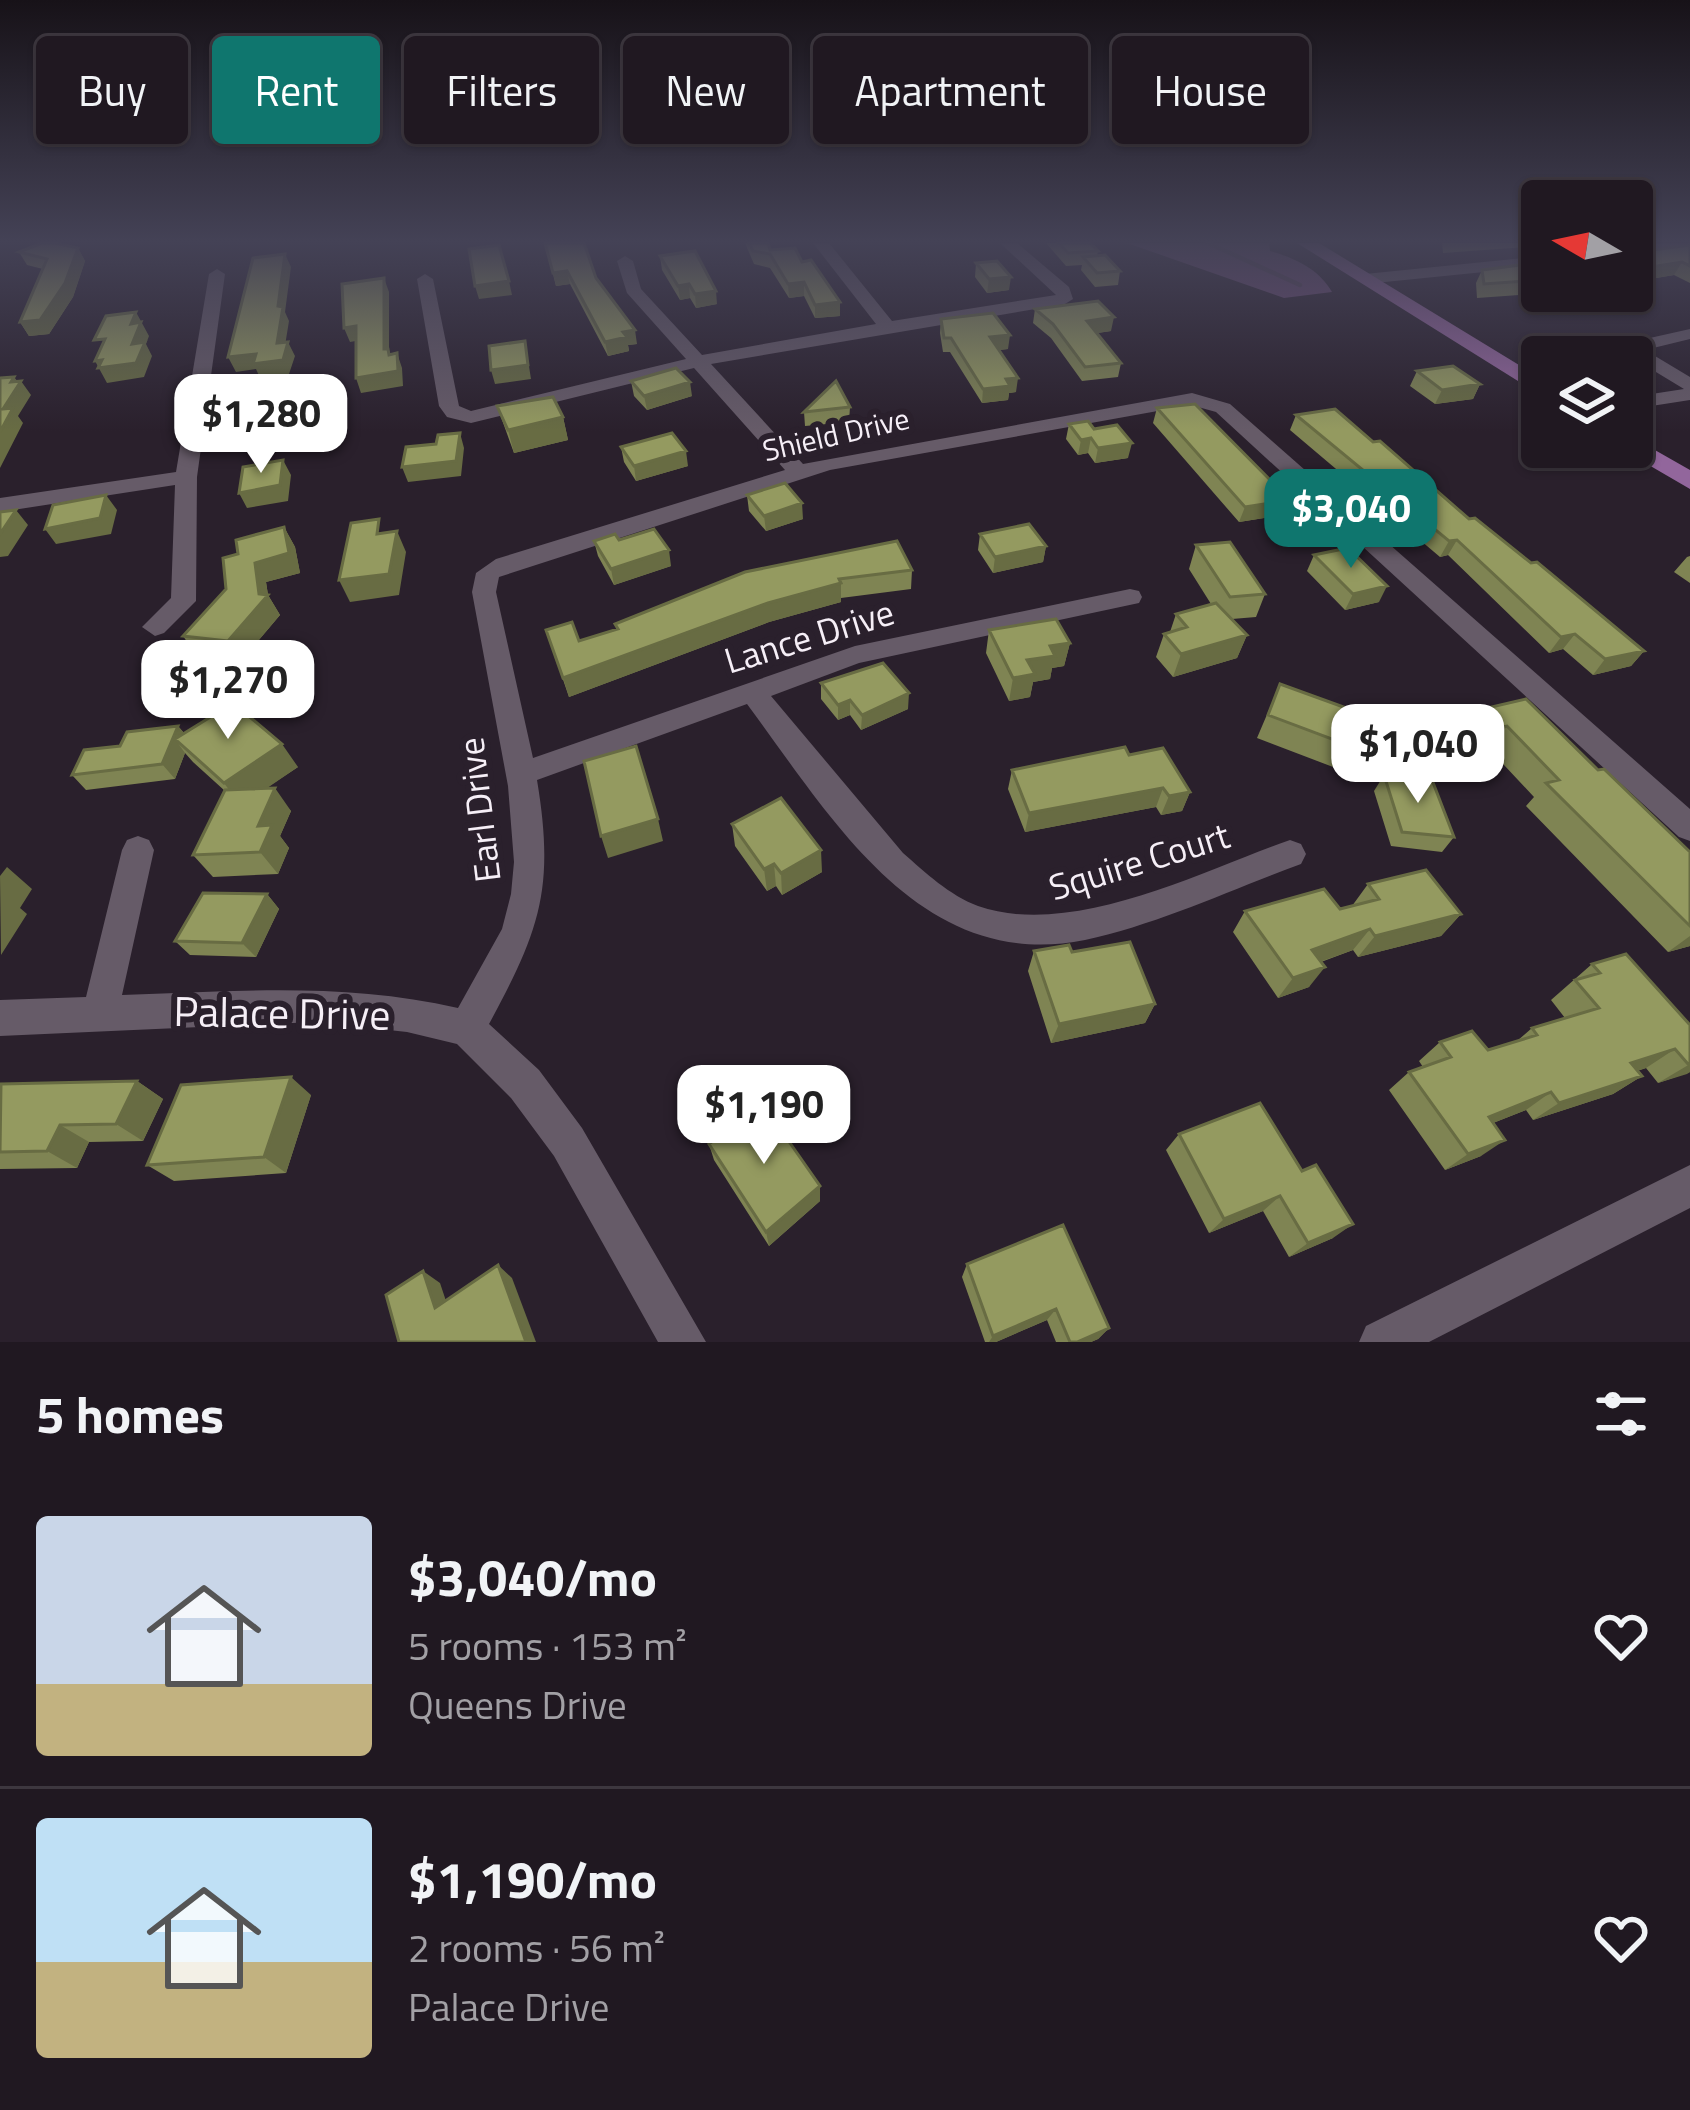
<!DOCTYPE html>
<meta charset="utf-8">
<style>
:root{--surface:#201821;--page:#28212a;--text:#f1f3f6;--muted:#a2a0a5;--line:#3d373f;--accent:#0f766e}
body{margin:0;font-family:"Titillium Web",sans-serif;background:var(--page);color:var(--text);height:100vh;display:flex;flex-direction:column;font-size:45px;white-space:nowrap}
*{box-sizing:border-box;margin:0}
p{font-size:39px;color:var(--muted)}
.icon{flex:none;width:66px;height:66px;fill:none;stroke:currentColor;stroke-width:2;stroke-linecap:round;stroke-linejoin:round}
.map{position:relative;height:1342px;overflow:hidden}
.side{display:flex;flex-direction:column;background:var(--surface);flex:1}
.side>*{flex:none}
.guide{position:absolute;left:36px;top:36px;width:1620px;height:108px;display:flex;gap:24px}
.needle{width:78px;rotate:279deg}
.tools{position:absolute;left:1521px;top:180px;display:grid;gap:24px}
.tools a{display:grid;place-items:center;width:132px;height:132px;border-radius:12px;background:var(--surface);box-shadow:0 3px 9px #0004,0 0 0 3px var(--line);font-size:60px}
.price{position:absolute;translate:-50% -102px;padding:0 27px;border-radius:24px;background:#fff;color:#222;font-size:39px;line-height:78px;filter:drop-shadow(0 3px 6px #0008)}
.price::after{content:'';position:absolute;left:50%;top:72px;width:36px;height:27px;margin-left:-18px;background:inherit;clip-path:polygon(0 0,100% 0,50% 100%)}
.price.current{background:var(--accent);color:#fff}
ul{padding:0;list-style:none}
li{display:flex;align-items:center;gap:36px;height:300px;padding:0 36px}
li+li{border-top:3px solid var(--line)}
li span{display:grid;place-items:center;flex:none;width:336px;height:240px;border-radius:12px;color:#555}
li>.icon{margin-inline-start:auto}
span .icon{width:144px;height:144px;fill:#fffc;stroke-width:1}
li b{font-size:51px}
h2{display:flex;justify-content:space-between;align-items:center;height:144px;padding:0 36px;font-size:51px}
.pill{padding:0 42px;border-radius:12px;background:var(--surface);box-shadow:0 3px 9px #0004,0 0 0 3px var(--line);font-size:42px;line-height:108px}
.pill.current{background:var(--accent);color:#fff}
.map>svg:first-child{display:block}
</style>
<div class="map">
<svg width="1690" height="1342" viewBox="0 0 1690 1342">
<rect width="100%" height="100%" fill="#2a202c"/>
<path fill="#714e79" d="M1127 243H1269L1270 251C1295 258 1319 269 1332 292L1284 298Z"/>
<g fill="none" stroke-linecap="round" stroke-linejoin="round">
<path stroke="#5b485f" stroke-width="4.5" d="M1208 243 1300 285"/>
<path fill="#665b68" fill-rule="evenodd" d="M813 243H829L892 321 1056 295 1000 243H1017L1069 287 1073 299 1065 304 711 364 803 464 1192 393 1230 404 1690 809V841L1679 837 1216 412 1191 405 830 470 499 577 496 592 533 758 855 646 1130 589 1139 591 1142 597 1139 603 859 663 771 696 903 853C926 873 949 895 978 906 1072 939 1202 871 1290 840L1301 844 1306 854 1301 864C1230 890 1159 924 1085 940 920 973 832 818 747 704L537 780C555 888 540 930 489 1024L539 1070 582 1128 706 1342H658L554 1156 511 1098 457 1044 407 1032 315 1022 0 1036V1000L86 997 122 850 127 840 138 836 149 840 154 850 122 995C236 991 346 982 458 1008L502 929 511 894 514 862 508 786 472 592 476 573 496 559 785 470 694 368 471 423 447 417 439 406 417 279 425 274 433 279 459 406 471 411 686 359 627 293 617 261 625 256 633 261 641 289 702 355 876 324Z
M1665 243H1690V249L1632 257V247Z
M1542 256V266L1365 284 1357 279 1365 274Z
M217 269 225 274 197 477 196 601 164 633 155 636 142 627 171 598 175 485 0 512V498L176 472 209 274Z
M1690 329V339L1645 350 1690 377V400L1632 409V397L1684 389 1623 352V344Z
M1690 1165V1208L1429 1342H1359L1366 1326Z"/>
<path fill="#92669c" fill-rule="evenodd" d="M1297 243H1319L1542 379V396Z
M1632 437 1690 470V489L1623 450 1621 447H1632Z"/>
</g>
<path fill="#7f8453" d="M545 243 596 278 637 344 628 345 629 351 608 356 570 284 556 286Z
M745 243H768L770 250 802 262 840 302V316L815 318 804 296 789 298 770 268 754 264Z
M1046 243H1090L1098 251 1097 256 1120 271 1118 285 1095 287 1081 270 1082 265 1066 266Z
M1442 243H1540L1539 246 1443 253Z
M1690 245V283L1674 275 1632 282V253Z
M78 248 85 261 73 297 49 334 29 336 20 322 43 269 27 265 19 252Z
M660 256 717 304 696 308 690 298 680 300 662 270Z
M1542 262V291H1573L1477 298 1476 283 1482 270Z
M976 263 1009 290 987 293 975 277Z
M1035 309 1111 331 1097 333 1121 363 1118 377 1082 381 1051 338 1033 323Z
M941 319 1008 349 999 350 1016 392 1009 393 1008 400 982 403 950 352H943L940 333Z
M1417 371 1480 384 1473 399 1435 404 1410 386Z
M631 381 692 396 647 410 634 396Z
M497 406 563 417 568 440 514 453Z
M850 407 849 422 805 426 804 412Z
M1157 408 1284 515 1239 522 1153 423Z
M1296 415 1373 442 1469 519 1531 563 1644 651 1631 666 1593 675 1563 649 1549 653 1448 555 1440 557 1290 430Z
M1069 424 1094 429 1128 458 1095 463 1088 453 1078 455 1066 439Z
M621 447 688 466 636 481 624 462Z
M747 495 803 519 766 531 749 511Z
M284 527 295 547 300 573 266 582 268 595 280 615 241 661 197 656 183 636Z
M980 534 1046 546 1043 562 993 573 978 550Z
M619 540 671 566 614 585 598 556 594 541Z
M1196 545 1265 594 1256 617 1232 619 1247 635 1237 658 1173 677 1156 657 1164 634 1170 632 1176 614 1211 604 1189 569Z
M1314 555 1379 602 1345 610 1307 571Z
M1690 556V583L1674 572 1687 557Z
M912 570 911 589 841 598V602L769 622 569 697 546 630 579 641 617 630 615 624 745 572Z
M989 630 1070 643 1064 666 1052 668 1050 679 1033 682 1030 697 1009 701 986 653Z
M821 683 908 709 861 730 850 715 838 720 821 699Z
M1280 684 1347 716 1369 753 1354 775 1257 738Z
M1474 711 1598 770 1690 852V946L1668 952 1526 806 1534 797 1489 749 1474 752 1457 734Z
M178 726 184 733 298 767 266 788 291 811 280 836 289 848 278 874 213 877 193 855 225 791 193 762 185 753 175 779 86 790 72 775 120 746Z
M1129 755 1190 792 1182 811 1161 815 1156 807 1025 832 1008 789 1012 770Z
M1384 775 1454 837 1442 852 1391 846 1374 791Z
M732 824 822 872 782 895 776 886 767 891 735 846Z
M1368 884 1461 914 1441 936 1358 957 1353 950 1321 962 1309 987 1278 998 1233 932 1245 911 1340 909 1352 906Z
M267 894 279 909 256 957 190 955 175 941Z
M1034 951 1072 952 1155 1004 1145 1023 1051 1043 1028 971Z
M1592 964 1690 1025V1072L1658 1083 1646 1068 1637 1071 1642 1076 1613 1094 1533 1120 1526 1110 1493 1123 1481 1156 1445 1170 1389 1090 1409 1072 1423 1067 1419 1061 1440 1042 1488 1050 1517 1041 1532 1028 1565 1018 1551 1000Z
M137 1081 163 1099 143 1141 89 1142 77 1168 0 1169V1085Z
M311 1095 286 1173 174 1181 147 1165Z
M1260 1103 1333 1238 1289 1257 1263 1211 1209 1233 1166 1150 1179 1134Z
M709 1144 820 1186V1201L769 1246 714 1160Z
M967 1264 1109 1328 1098 1339 1091 1342H1056L1047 1320 996 1342H985L962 1277Z"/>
<path fill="#686c43" d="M78 248 85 261 73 297 49 334 29 336 20 322Z
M285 254 291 267 285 312 289 321 283 358 277 343 278 306Z
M1682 262 1674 275 1632 282V270Z
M567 271 570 284 556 286 553 273Z
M1011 277 1009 290 987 293 989 279Z
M384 278 389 292V350L394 363 384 349Z
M509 281 512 295 479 299 475 286Z
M804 282V296L789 298 788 284Z
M689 284 690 298 680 300 678 286Z
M716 291 717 304 696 308 695 294Z
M840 302V316L815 318V305Z
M136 312 149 336 146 344 152 356 144 377 107 383 95 361 131 324Z
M1114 317 1111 331 1085 335 1087 321Z
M356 326 361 340 350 342 344 328Z
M635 330 637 344 628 345 629 351 608 356 605 342 623 332Z
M1010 335 1008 349 988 351 990 337Z
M525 341 531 379 495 384 491 370Z
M288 342 295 356 289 374 260 378 256 369 236 372 228 357Z
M397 353 402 368 403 386 361 393 356 378Z
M14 377 19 383 21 381 31 395 18 416 23 423 0 468V432L3 409Z
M1018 378 1016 392 1009 393 1008 400 982 403 983 389 1006 379Z
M690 382 692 396 647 410 644 396Z
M1480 384 1473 399 1435 404 1442 390Z
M286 394 293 409 292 430 251 437 244 422Z
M563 417 568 440 514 453 508 430Z
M460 433 464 448 461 476 408 482 402 467Z
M1091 438 1088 453 1078 455 1081 440Z
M1132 443 1128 458 1095 463 1098 448Z
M686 451 688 466 636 481 634 466Z
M283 460 291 475 288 501 247 508 239 493Z
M106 495 117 510 111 534 56 544 45 529Z
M1290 500 1284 515 1239 522 1245 507Z
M802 503 803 519 766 531 764 516Z
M16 510 28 525 8 556 0 557V534Z
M284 527 295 547 300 573 266 582 268 595 280 615 241 661 228 641 259 594 255 563Z
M397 531 406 552 399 595 350 602 339 580Z
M1457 540 1448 555 1440 557 1449 541Z
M1046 546 1043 562 993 573 995 557Z
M669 550 671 566 614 585 611 569Z
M841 583V602L769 622 569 697 563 678 768 603Z
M1387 586 1379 602 1345 610 1353 594Z
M1575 634 1563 649 1549 653 1561 637Z
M1247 635 1237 658 1173 677 1181 654Z
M1070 643 1064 666 1052 668 1050 679 1033 682 1030 697 1009 701 1013 678 1027 660 1050 646Z
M1644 651 1631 666 1593 675 1605 659Z
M909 693 908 709 861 730 862 715Z
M850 700V715L838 720V705Z
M178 726 190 741 175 739 185 753 175 779 162 764Z
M1507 726 1489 749 1474 752 1491 729Z
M282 744 298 767 241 806 224 783Z
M275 788 291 811 280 836 289 848 278 874 260 852 258 826Z
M1163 788 1156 807 1025 832 1029 813Z
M1190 792 1182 811 1161 815 1169 796Z
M658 819 663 841 608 858 601 836Z
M821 850 822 872 782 895 781 873Z
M774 864 776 886 767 891 764 869Z
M7 867 32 889 20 908 27 914 1 955 0 876Z
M267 894 279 909 256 957 242 943Z
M1461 914 1441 936 1358 957 1375 936Z
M1370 929 1353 950 1297 970 1312 950Z
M1690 936V946L1668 952Z
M1325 967 1309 987 1278 998 1293 978Z
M1155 1004 1145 1023 1051 1043 1059 1024Z
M1675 1049 1646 1068 1603 1082 1631 1063Z
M1690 1064V1072L1687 1074 1658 1083Z
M1642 1076 1613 1094 1533 1120 1559 1103Z
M291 1077 311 1095 286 1173 264 1157Z
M137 1081 163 1099 143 1141 116 1124Z
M1551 1092 1526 1110 1465 1134 1489 1117Z
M60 1125 89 1142 77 1168 47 1151Z
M1505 1140 1481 1156 1445 1170 1468 1154Z
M820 1186V1201L769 1246 766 1232Z
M1280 1196 1263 1211 1209 1233 1224 1219Z
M1353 1224 1333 1238 1289 1257 1308 1243Z
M498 1265 512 1278 536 1342H526Z
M423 1271 440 1283 452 1319 435 1308Z
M1056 1309 1047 1320 996 1342H989L993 1336Z
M1109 1328 1098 1339 1091 1342H1077Z"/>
<path fill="#949a60" stroke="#686c43" stroke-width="3" d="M42 243H55L78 248 65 283 40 320 20 322 47 259 19 252Z
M545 243H584L596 278 635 330 623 332 627 337 605 342 567 271 553 273Z
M749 243H768L770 250 795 248 802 262 811 260 840 302 815 305 804 282 788 284 770 254 753 251Z
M1059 243H1090L1098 251 1068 253Z
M499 245 509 281 475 286 469 249Z
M1690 245V266L1682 262 1632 270V253Z
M695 251 716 291 695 294 689 284 678 286 660 256Z
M285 254 278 306 283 307 277 343 288 342 283 360 253 364 256 354 228 357 253 258Z
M1105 255 1120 271 1097 273 1083 257Z
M997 261 1011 277 989 279 976 263Z
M1542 262V280L1484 284 1482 270Z
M384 278V349H388L389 355 397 353 398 371 356 378V326L344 328 342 284Z
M1098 301 1114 317 1087 321 1121 363 1085 367 1053 324 1035 309Z
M136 312 131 324 141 322 132 344 145 342 136 363 98 368 102 360 95 361 105 339 94 340 106 316Z
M993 313 1010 335 990 337 1018 378 1006 379 1010 386 983 389 951 338H944L941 319Z
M525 341 528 365 491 370 489 346Z
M1453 366 1480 384 1442 390 1417 371Z
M676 368 690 382 644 396 631 381Z
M14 377 11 382 21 381 3 409 13 408 0 432V378Z
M836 381 850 407 804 412Z
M286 394 285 415 244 422 246 401Z
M553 397 563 417 508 430 497 406Z
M1195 404 1290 500 1245 507 1157 408Z
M1335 409 1373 442 1380 441 1469 519 1475 518 1531 563 1537 562 1644 651 1605 659 1575 634 1561 637 1457 540 1449 541 1296 415Z
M1088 421 1094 429 1117 425 1132 443 1098 448 1091 438 1081 440 1069 424Z
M460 433 456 461 402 467 406 447 436 444 438 435Z
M672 433 686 451 634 466 621 447Z
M283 460 280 485 239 493 243 467Z
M785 483 802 503 764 516 747 495Z
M106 495 100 518 45 529 53 505Z
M16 510 0 534V512Z
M379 519 377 534 397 531 389 574 339 580 351 523Z
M1029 524 1046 546 995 557 980 534Z
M284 527 289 553 255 563 259 594 268 595 228 641 183 636 226 589 223 558 238 554 236 540Z
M654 529 669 550 611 569 594 541 615 534 619 540Z
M897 541 912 570 839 579 841 583 768 603 563 678 546 630 572 622 579 641 618 629 615 624 745 572Z
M1230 542 1265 594 1230 597 1196 545Z
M1348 548 1387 586 1353 594 1314 555Z
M1216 603 1247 635 1181 654 1164 634 1187 627 1176 614Z
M1056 619 1070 643 1050 646 1055 656 1027 660 1035 674 1013 678 989 630Z
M883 663 909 693 862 715 850 700 838 705 821 683Z
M1280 684 1349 709 1347 716 1375 726 1369 753 1268 715Z
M1526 699 1598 770 1604 769 1690 852V926L1546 783 1559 780 1507 726 1491 729 1474 711Z
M233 703 282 744 224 783 175 739Z
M178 726 162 764 72 775 84 750 120 746 127 732Z
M636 746 658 819 601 836 584 761Z
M1125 747 1129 755 1163 748 1190 792 1169 796 1163 788 1029 813 1012 770Z
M1384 775 1432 780 1454 837 1402 832Z
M275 788 258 826 272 825 260 852 193 855 225 790Z
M781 798 821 850 781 873 774 864 764 869 732 824Z
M1426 870 1461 914 1375 936 1370 929 1312 950 1325 967 1293 978 1245 911 1324 889 1340 909 1379 899 1368 884Z
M203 893 267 894 242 943 175 941Z
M1130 942 1155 1004 1059 1024 1034 951 1069 945 1072 952Z
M1626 954 1690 1025V1064H1688L1675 1049 1631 1063 1642 1076 1559 1103 1551 1092 1489 1117 1505 1140 1468 1154 1409 1072 1451 1057 1440 1042 1472 1031 1488 1050 1537 1035 1532 1028 1599 1008 1575 980 1600 973 1592 964Z
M291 1077 264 1157 147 1165 181 1085Z
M137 1081 116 1124 60 1125 47 1151 0 1152 1 1084Z
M762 1103 820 1186 766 1232 709 1144Z
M1260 1103 1302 1171 1316 1165 1353 1224 1308 1243 1280 1196 1224 1219 1179 1134Z
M1063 1225 1109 1328 1077 1342H1070L1056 1309 993 1336 967 1264Z
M498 1265 526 1342H399L386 1295 423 1271 435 1308Z"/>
<linearGradient id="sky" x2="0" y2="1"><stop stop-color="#171218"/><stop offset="0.56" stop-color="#444256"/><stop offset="1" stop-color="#444256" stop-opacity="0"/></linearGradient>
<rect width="1690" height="431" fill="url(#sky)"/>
<g text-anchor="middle" stroke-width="12" stroke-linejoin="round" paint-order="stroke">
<g font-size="30" fill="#f6eff7" stroke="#2a202c">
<text transform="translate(836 435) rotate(-13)" y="10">Shield Drive</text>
</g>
<g font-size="36" fill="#f6eff7" stroke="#2a202c">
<text transform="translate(809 636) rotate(-17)" y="13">Lance Drive</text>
<text transform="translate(479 810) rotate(-97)" y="13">Earl Drive</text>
<text transform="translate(1139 861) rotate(-17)" y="13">Squire Court</text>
</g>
<g font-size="42" fill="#f6eff7" stroke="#2a202c">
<text transform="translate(282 1013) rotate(1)" y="15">Palace Drive</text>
</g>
</g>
</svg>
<div class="tools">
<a><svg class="needle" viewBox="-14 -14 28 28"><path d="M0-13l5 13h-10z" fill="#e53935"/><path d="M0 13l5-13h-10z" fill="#a2a0a5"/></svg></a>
<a><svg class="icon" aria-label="layers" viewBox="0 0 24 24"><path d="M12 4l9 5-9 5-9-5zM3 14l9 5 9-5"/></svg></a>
</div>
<b class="price" style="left:261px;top:476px">$1,280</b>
<b class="price current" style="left:1351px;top:571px">$3,040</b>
<b class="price" style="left:228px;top:742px">$1,270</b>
<b class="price" style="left:1418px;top:806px">$1,040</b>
<b class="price" style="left:764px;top:1167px">$1,190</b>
<div class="guide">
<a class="pill">Buy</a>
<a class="pill current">Rent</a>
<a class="pill">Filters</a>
<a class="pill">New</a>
<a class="pill">Apartment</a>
<a class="pill">House</a>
</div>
</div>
<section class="side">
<h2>5 homes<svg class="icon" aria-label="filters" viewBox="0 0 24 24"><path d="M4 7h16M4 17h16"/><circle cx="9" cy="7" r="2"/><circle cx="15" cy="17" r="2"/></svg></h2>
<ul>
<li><span style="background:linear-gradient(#c9d6e8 70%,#c2b280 0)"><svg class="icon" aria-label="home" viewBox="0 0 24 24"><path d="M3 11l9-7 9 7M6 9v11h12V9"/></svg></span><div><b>$3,040/mo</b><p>5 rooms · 153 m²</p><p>Queens Drive</p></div><svg class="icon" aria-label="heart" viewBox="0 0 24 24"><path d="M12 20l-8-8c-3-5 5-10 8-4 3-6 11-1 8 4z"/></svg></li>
<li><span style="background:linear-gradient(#bfe0f5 60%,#c2b280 0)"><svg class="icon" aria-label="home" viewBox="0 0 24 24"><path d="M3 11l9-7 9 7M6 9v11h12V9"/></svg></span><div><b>$1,190/mo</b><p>2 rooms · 56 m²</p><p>Palace Drive</p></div><svg class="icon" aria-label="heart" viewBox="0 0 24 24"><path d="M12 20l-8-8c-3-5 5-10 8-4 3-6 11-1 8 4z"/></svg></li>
</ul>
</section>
